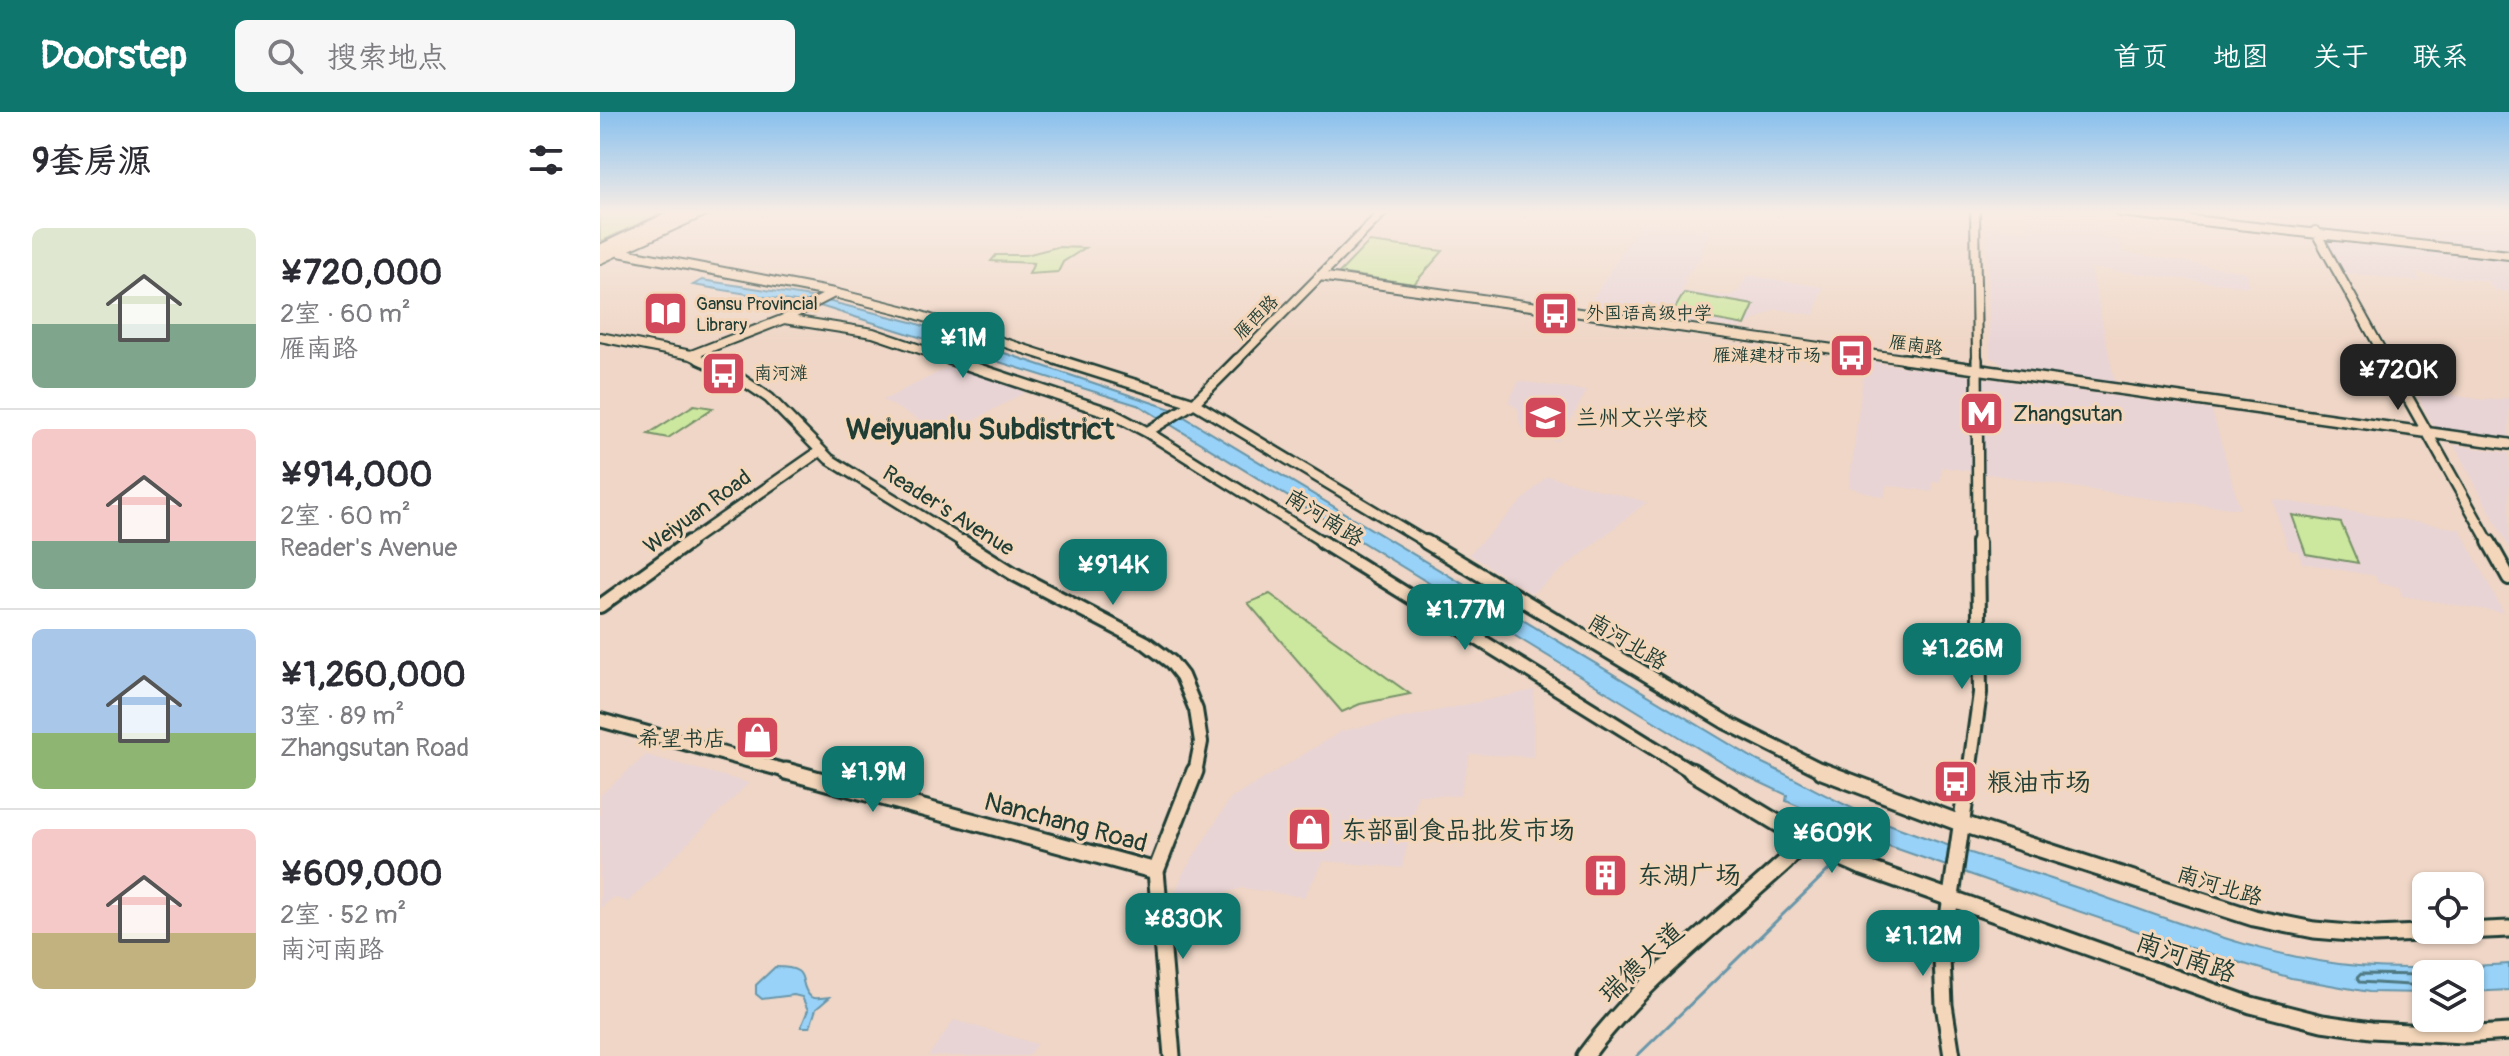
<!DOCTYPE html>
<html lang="zh">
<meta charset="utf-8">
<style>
:root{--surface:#fff;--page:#f7f7f7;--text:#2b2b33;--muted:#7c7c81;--line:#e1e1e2;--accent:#0f766e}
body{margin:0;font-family:Pangolin,"LXGW WenKai TC",sans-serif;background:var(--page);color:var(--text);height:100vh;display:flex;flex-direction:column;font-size:30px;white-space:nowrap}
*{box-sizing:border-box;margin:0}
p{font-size:26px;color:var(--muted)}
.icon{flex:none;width:44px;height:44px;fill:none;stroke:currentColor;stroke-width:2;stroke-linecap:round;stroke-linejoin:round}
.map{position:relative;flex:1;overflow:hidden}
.panel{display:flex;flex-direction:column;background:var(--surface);width:600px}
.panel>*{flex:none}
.fabs{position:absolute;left:1812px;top:760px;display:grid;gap:16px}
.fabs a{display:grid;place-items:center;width:72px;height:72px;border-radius:12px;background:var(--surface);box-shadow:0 2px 6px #0004;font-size:40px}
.price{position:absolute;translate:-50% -68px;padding:0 18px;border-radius:16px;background:var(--accent);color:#fff;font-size:26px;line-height:52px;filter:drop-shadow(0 2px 4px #0008)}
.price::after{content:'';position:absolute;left:50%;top:48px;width:24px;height:18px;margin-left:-12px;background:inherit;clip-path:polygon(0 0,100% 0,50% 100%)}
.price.active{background:#222;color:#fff}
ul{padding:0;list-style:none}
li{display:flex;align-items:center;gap:24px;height:200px;padding:0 32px}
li+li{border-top:2px solid var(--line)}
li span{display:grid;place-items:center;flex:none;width:224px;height:160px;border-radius:12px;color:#555}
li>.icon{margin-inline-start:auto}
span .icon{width:96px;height:96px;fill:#fffc;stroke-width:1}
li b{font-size:34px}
h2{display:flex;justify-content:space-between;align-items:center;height:96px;padding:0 32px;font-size:34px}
header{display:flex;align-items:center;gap:48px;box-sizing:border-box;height:112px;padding:0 40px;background:var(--accent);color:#fff}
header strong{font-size:38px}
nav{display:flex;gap:44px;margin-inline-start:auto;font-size:28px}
.search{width:560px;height:72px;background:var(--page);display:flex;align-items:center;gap:20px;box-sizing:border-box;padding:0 28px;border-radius:12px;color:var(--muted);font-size:30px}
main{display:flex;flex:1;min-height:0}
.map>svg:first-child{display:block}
</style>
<header>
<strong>Doorstep</strong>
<div class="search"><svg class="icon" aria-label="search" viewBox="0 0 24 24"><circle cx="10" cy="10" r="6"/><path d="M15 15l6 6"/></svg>搜索地点</div>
<nav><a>首页</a><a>地图</a><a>关于</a><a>联系</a></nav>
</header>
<main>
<section class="panel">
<h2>9套房源<svg class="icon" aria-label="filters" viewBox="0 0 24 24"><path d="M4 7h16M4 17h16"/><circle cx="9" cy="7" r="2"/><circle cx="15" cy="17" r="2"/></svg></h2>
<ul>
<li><span style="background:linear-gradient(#dfe7d0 60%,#7fa58c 0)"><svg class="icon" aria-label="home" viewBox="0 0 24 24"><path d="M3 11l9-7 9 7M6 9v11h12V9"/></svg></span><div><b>¥720,000</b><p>2室 · 60 m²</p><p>雁南路</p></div></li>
<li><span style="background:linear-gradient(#f6c9c9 70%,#7fa58c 0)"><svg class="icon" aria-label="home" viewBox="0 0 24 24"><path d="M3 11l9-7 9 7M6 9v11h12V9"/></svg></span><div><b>¥914,000</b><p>2室 · 60 m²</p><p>Reader's Avenue</p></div></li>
<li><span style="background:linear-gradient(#a9c7e8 65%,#8fb573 0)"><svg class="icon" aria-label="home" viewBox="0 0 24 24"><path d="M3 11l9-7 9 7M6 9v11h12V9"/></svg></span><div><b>¥1,260,000</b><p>3室 · 89 m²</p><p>Zhangsutan Road</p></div></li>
<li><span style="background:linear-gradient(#f6c9c9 65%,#c2b280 0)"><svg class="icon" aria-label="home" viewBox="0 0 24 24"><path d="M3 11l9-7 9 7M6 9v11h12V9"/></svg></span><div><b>¥609,000</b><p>2室 · 52 m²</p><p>南河南路</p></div></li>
</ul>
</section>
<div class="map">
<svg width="1909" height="944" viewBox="0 0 1909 944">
<rect width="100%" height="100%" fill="#efd6c6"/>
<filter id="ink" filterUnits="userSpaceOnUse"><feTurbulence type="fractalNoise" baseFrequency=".0125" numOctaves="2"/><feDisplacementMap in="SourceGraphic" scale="16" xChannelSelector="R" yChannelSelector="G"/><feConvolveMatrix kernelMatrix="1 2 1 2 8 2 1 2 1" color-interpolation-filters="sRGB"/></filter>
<g filter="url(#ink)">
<path fill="#e9d4d5" d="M1673 100H1909V137L1679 111Z
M1430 104 1549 118V124L1500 118 1503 126 1520 128 1523 140 1647 160 1649 175 1491 156 1515 271 1408 256 1390 245 1387 114 1428 119Z
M1041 109 1110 117 1100 147 1083 168 1086 170 1082 179 1129 184 1138 180 1147 163 1223 175 1214 203 1176 197 1140 216 987 196Z
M1716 121 1909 143V180L1894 178 1887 169 1816 161 1821 170 1738 160Z
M1265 249 1612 298 1640 397 1551 387 1342 355 1340 370H1333L1332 380 1287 373 1284 386 1249 375Z
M351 254 426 280 346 323 283 288Z
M919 269 987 279 958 329 926 321 920 313 918 297 908 290Z
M1814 277 1884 288 1909 286V325L1834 315Z
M1854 333 1909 341V435Z
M947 364 1047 390 932 482 869 442Z
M1672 387 1860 417 1904 501 1802 484 1799 475 1778 471 1775 464 1702 451 1698 439 1689 438Z
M934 578 933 645 870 642 860 684 818 683 802 756 724 749 704 785 642 776 569 797 583 761 630 687 742 619Z
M46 643 149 671 28 790 13 785 0 797V683Z
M354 908 437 932 428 944H328Z"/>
<path fill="#cce79e" stroke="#769269" stroke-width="2" d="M0 100H64L0 130Z
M769 130 843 139 814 172 739 161Z
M457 135 485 136 463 150 458 160 429 162 434 151 391 149 396 143H426Z
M1084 181 1154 193 1145 213 1073 200Z
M94 293 113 296 68 326 48 322Z
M1692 403 1741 411 1758 451 1706 442Z
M670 482 810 582 760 592 742 600 648 491Z"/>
<path fill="#98d2f8" stroke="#6896aa" stroke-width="2" d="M102 168 211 185 312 210 571 297 1158 649C1202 669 1243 695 1289 712 1360 740 1435 760 1507 786 1587 814 1672 847 1758 854 1808 858 1859 855 1909 852V878L1870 880V862H1826V881L1769 880 1691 866 1558 826 1395 771 1289 734 1186 689 1187 683 1138 660 1088 630 540 294 220 194 93 173Z
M175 855C215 855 195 871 211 885 215 888 226 885 230 885L216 897 210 915H201L208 898 202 885 194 883 162 887 156 882V873Z"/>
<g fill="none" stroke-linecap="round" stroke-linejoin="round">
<path stroke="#4f7982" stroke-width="3" d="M1826 863 1761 862 1757 866 1759 870 1826 874"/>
<path stroke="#6896aa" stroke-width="3" d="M1248 741 1268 725
M1037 944 1237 750"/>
<defs>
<path id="secondary-far3" d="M1375 100 1377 249
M1520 100 1909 143
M1715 119 1787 249
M0 137 78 100
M19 140 234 181 306 199 461 249
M0 147 103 100
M719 164 1318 249
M184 207 273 221 355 249
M0 225 91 243 103 249
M91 243 184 207 234 181
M636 249 783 100"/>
<path id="secondary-far2" d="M99 247 135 263 169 286 229 347 366 432
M349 247 511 301 547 320 726 432
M455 247 594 291 829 432
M1304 247 1909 332
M1377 247 1378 432
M1786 247 1890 432
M547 320 594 291 638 247
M86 432 220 339"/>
<path id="secondary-far1" d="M363 430 414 462 546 531 571 550 582 564 596 598 601 630 595 661
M722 430 1094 661
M826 430 1127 611 1227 661
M1889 430 1909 466
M0 494 89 430
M0 608 194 661
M1369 661 1380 581 1378 430"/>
<path id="secondary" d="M186 659 556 759
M1091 659 1219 736
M1222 659 1360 711 1654 806 1714 818 1775 823 1909 817
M1260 754 1651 893 1722 911 1771 918 1863 923 1909 920
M572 944 556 759 595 659
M985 944C1037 873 1119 810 1185 750L1203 729
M1352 944 1344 893 1342 847 1369 659"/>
<path id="primary" d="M0 143 92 100"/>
</defs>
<use href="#secondary-far3" stroke="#1f3d34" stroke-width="12"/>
<use href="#secondary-far2" stroke="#1f3d34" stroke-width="14"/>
<use href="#secondary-far1" stroke="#1f3d34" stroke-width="18"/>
<use href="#secondary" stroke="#1f3d34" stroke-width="21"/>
<use href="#primary" stroke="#1f3d34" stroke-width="12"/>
<use href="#secondary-far3" stroke="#f4d7ba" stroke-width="8"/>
<use href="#secondary-far2" stroke="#f4d7ba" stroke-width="9"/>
<use href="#secondary-far1" stroke="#f4d7ba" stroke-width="12"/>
<use href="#secondary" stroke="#f4d7ba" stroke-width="15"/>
<use href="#primary" stroke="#f4d7ba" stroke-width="8"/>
<defs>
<path id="secondary-bridge" d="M1219 736 1260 754"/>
</defs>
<use href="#secondary-bridge" stroke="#1f3d34" stroke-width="21" stroke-linecap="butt"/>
<use href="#secondary-bridge" stroke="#f4d7ba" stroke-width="15"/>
</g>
</g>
<linearGradient id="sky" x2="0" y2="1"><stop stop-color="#88c0ee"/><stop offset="0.43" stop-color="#f8ede5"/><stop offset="1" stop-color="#f8ede5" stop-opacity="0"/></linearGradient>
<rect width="1909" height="232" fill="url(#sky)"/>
<defs>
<symbol id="bus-square" viewBox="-11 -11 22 22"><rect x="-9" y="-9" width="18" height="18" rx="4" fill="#d1495b" stroke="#f4d7ba"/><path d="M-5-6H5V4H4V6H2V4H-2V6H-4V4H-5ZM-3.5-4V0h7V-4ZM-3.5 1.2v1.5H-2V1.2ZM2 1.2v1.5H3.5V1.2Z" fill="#fff"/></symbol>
<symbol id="library-square" viewBox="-11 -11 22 22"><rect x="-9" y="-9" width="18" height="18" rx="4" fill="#d1495b" stroke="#f4d7ba"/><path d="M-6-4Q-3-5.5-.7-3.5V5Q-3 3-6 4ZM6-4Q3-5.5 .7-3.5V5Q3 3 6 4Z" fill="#fff"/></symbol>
<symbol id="metro-square" viewBox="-11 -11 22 22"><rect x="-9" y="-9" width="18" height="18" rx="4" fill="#d1495b" stroke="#f4d7ba"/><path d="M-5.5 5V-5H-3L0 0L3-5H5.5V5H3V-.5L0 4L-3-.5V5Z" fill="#fff"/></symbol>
<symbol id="school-square" viewBox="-11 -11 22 22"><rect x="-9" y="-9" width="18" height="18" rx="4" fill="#d1495b" stroke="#f4d7ba"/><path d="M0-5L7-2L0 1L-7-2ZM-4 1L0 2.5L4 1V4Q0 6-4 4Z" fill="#fff"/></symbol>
<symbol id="shop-square" viewBox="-11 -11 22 22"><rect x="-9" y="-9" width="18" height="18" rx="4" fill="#d1495b" stroke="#f4d7ba"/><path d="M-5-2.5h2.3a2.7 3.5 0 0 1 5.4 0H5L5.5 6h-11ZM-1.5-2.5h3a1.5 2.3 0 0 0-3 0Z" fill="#fff"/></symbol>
<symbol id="building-square" viewBox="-11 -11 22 22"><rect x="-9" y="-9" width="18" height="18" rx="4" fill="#d1495b" stroke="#f4d7ba"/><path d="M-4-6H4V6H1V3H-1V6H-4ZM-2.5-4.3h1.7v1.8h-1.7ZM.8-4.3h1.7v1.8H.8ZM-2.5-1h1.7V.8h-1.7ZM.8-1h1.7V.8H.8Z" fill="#fff"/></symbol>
</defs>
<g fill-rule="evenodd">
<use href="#bus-square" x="930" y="176" width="51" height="51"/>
<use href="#library-square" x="40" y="176" width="51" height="51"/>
<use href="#bus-square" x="1226" y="218" width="51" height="51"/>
<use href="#bus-square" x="98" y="236" width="51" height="51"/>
<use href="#metro-square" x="1356" y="276" width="51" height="51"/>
<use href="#school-square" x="920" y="280" width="51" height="51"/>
<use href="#shop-square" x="132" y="600" width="51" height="51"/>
<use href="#bus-square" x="1330" y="644" width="51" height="51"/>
<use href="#shop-square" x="684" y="692" width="51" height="51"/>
<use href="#building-square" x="980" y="738" width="51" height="51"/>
</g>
<g text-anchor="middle" stroke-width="6" stroke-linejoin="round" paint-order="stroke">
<g font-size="18" fill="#1f3d34" stroke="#f4d7ba" text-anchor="start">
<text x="96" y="198">Gansu Provincial<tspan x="96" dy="21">Library</tspan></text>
<text x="986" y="207">外国语高级中学</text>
<text x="1221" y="249" text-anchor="end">雁滩建材市场</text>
<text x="154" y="267">南河滩</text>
</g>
<g font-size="18" fill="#1f3d34" stroke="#f4d7ba">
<text transform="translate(656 205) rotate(-45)" y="6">雁西路</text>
<text transform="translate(1316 233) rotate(8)" y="6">雁南路</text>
</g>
<g font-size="22" fill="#1f3d34" stroke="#f4d7ba" text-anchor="start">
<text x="1413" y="309">Zhangsutan</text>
<text x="976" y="313">兰州文兴学校</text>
<text x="126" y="634" text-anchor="end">希望书店</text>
</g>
<g font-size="22" fill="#1f3d34" stroke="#f4d7ba">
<text transform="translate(349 398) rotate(32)" y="8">Reader's Avenue</text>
<text transform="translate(97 399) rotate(-36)" y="8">Weiyuan Road</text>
<text transform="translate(725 405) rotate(32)" y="8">南河南路</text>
<text transform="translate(1028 529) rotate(31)" y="8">南河北路</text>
<text transform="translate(1620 773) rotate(17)" y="8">南河北路</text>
</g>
<g font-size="26" fill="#1f3d34" stroke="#f4d7ba" text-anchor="start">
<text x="1387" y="679">粮油市场</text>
<text x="741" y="727">东部副食品批发市场</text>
<text x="1037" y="772">东湖广场</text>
</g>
<g font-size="26" fill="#1f3d34" stroke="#f4d7ba">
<text transform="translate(466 710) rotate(15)" y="9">Nanchang Road</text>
<text transform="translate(1586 845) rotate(19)" y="9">南河南路</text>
<text transform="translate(1041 850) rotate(-43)" y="9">瑞德大道</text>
</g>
<g font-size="30" font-weight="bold" fill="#1f3d34" stroke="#f4d7ba">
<text x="380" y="327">Weiyuanlu Subdistrict</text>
</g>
</g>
</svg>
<div class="fabs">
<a><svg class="icon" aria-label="locate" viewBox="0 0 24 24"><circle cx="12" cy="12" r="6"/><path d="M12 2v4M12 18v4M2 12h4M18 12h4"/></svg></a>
<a><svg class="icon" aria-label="layers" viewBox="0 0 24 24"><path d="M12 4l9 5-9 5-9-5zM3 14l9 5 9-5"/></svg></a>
</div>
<b class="price" style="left:363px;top:268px">¥1M</b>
<b class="price active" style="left:1798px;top:300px">¥720K</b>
<b class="price" style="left:513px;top:495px">¥914K</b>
<b class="price" style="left:865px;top:540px">¥1.77M</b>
<b class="price" style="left:1362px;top:579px">¥1.26M</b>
<b class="price" style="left:273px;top:702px">¥1.9M</b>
<b class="price" style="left:1232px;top:763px">¥609K</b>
<b class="price" style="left:583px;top:849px">¥830K</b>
<b class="price" style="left:1323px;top:866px">¥1.12M</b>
</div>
</main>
